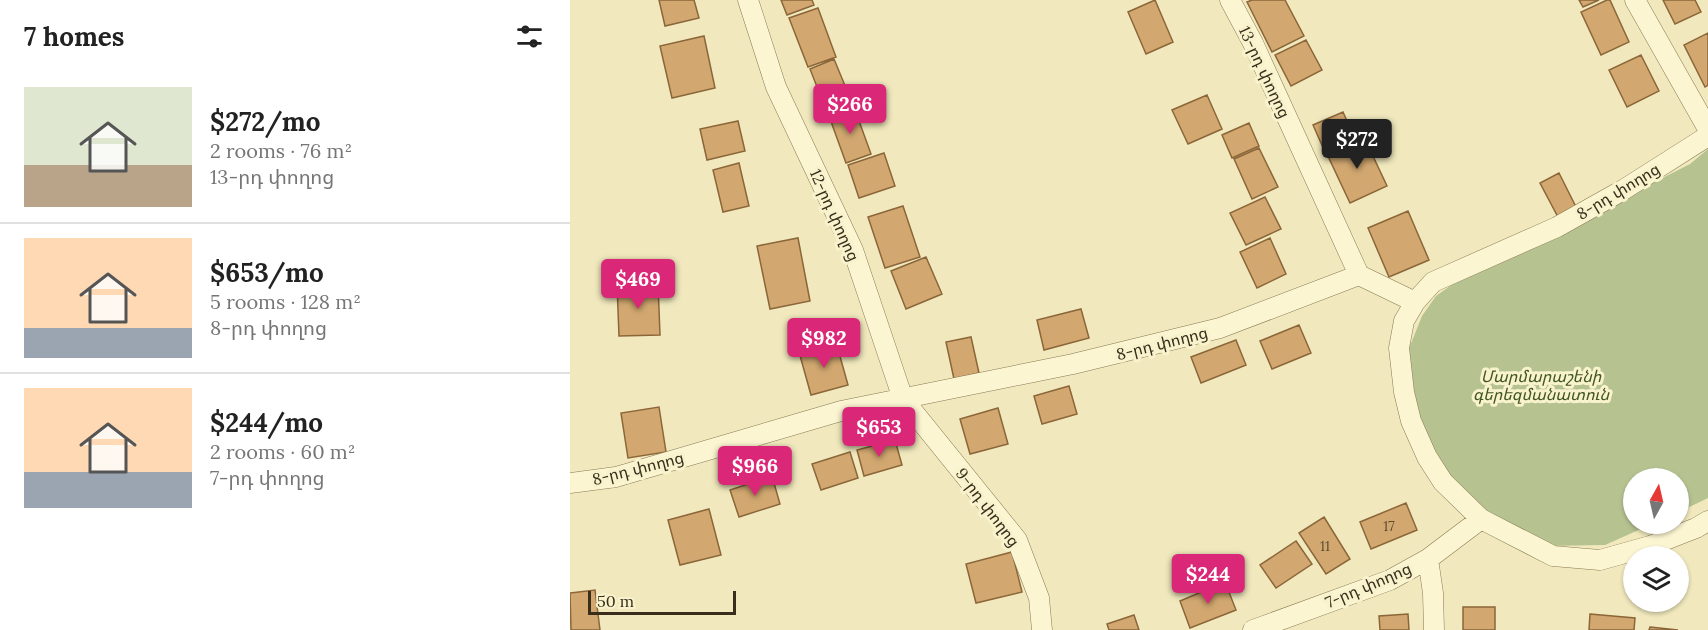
<!DOCTYPE html>
<meta charset="utf-8">
<style>
:root{--surface:#fff;--page:#f2f2f2;--text:#222;--muted:#767676;--line:#e0e0e0;--accent:#db2777}
body{margin:0;font-family:Lora,"Noto Sans Armenian",serif;background:var(--page);color:var(--text);height:100vh;display:flex;flex-direction:column;font-size:22px;white-space:nowrap}
*{box-sizing:border-box;margin:0}
p{font-size:20px;color:var(--muted)}
.icon{flex:none;width:33px;height:33px;fill:none;stroke:currentColor;stroke-width:2;stroke-linecap:round;stroke-linejoin:round}
.map{position:relative;flex:1;overflow:hidden}
.sheet{display:flex;flex-direction:column;background:var(--surface);width:570px}
.sheet>*{flex:none}
.needle{width:39px;rotate:8deg}
.controls{position:absolute;left:1053px;top:468px;display:grid;gap:12px}
.controls a{display:grid;place-items:center;width:66px;height:66px;border-radius:50%;background:var(--surface);box-shadow:0 2px 4px #0004;font-size:30px}
.scale{position:absolute;left:18px;bottom:15px;width:148px;box-sizing:border-box;padding-left:6px;border:3px solid #382e1b;border-top:0;font-size:16px;line-height:21px;white-space:nowrap;color:#382e1b;-webkit-text-stroke:4px #f8f2cd;paint-order:stroke}
.price{position:absolute;translate:-50% -51px;padding:0 14px;border-radius:6px;background:var(--accent);color:#fff;font-size:20px;line-height:39px;filter:drop-shadow(0 2px 3px #0008)}
.price::after{content:'';position:absolute;left:50%;top:36px;width:18px;height:14px;margin-left:-9px;background:inherit;clip-path:polygon(0 0,100% 0,50% 100%)}
.price.selected{background:#222;color:#fff}
ul{padding:0;list-style:none}
li{display:flex;align-items:center;gap:18px;height:150px;padding:0 24px}
li+li{border-top:2px solid var(--line)}
li span{display:grid;place-items:center;flex:none;width:168px;height:120px;border-radius:0px;color:#555}
li>.icon{margin-inline-start:auto}
span .icon{width:72px;height:72px;fill:#fffc;stroke-width:1}
li b{font-size:26px}
h2{display:flex;justify-content:space-between;align-items:center;height:72px;padding:0 24px;font-size:26px}
main{display:flex;flex:1;min-height:0}
.map>svg:first-child{display:block}
</style>
<main>
<section class="sheet">
<h2>7 homes<svg class="icon" aria-label="filters" viewBox="0 0 24 24"><path d="M4 7h16M4 17h16"/><circle cx="9" cy="7" r="2"/><circle cx="15" cy="17" r="2"/></svg></h2>
<ul>
<li><span style="background:linear-gradient(#dfe7d0 65%,#b9a48a 0)"><svg class="icon" aria-label="home" viewBox="0 0 24 24"><path d="M3 11l9-7 9 7M6 9v11h12V9"/></svg></span><div><b>$272/mo</b><p>2 rooms · 76 m²</p><p>13-րդ փողոց</p></div></li>
<li><span style="background:linear-gradient(#ffd9b3 75%,#9aa5b1 0)"><svg class="icon" aria-label="home" viewBox="0 0 24 24"><path d="M3 11l9-7 9 7M6 9v11h12V9"/></svg></span><div><b>$653/mo</b><p>5 rooms · 128 m²</p><p>8-րդ փողոց</p></div></li>
<li><span style="background:linear-gradient(#ffd9b3 70%,#9aa5b1 0)"><svg class="icon" aria-label="home" viewBox="0 0 24 24"><path d="M3 11l9-7 9 7M6 9v11h12V9"/></svg></span><div><b>$244/mo</b><p>2 rooms · 60 m²</p><p>7-րդ փողոց</p></div></li>
</ul>
</section>
<div class="map">
<svg width="1138" height="630" viewBox="0 0 1138 630">
<rect width="100%" height="100%" fill="#f1e9bd"/>
<path fill="#b6c391" d="M1138 149V498L1109 512 1108 478H1064V524H1082L1035 545 975 546 913 513 874 477 841 412 838 351 852 316 866 296 880 286 1120 164Z"/>
<path fill="#d2a870" stroke="#8b6639" stroke-width="1.5" d="M89 0H124L129 18 95 26Z
M211 0H242L244 5 217 15Z
M585 0 603 42 576 54 558 12Z
M682 0H715L734 36 702 52 677 2Z
M1009 0H1029L1013 7Z
M1037 0H1040L1059 42 1031 55 1011 12Z
M1093 0H1125L1131 12 1105 24Z
M248 8 266 57 238 67 219 18Z
M1138 33V85L1135 87 1114 45Z
M134 36 145 88 102 98 90 46Z
M736 40 752 70 721 86 705 55Z
M1071 55 1089 91 1057 107 1039 70Z
M264 59 283 105 258 115 240 69Z
M637 95 652 129 618 144 602 110Z
M284 107 301 154 276 163 259 116Z
M773 112 785 139 755 152 743 125Z
M168 121 175 151 137 160 130 129Z
M679 123 689 146 662 158 652 135Z
M794 137 817 186 780 203 757 154Z
M689 148 708 187 682 199 664 159Z
M314 153 325 186 289 198 278 165Z
M169 163 179 206 153 212 143 170Z
M989 173 1007 209 989 219 970 183Z
M695 197 711 229 676 245 660 213Z
M333 206 350 257 315 268 298 217Z
M838 211 859 260 819 277 798 228Z
M228 238 240 301 200 309 187 246Z
M700 238 716 274 687 288 670 252Z
M356 257 372 294 336 309 321 271Z
M88 283 90 335 49 336 47 284Z
M511 309 519 338 474 350 467 320Z
M729 325 741 353 702 369 690 341Z
M401 337 409 373 384 379 376 342Z
M666 340 676 365 631 383 621 357Z
M266 342 278 385 241 395 229 352Z
M499 386 507 414 472 424 464 396Z
M89 407 96 452 58 458 51 413Z
M428 408 438 444 400 454 390 419Z
M325 440 332 465 294 476 287 450Z
M280 452 288 478 251 490 242 464Z
M202 476 210 504 169 517 160 490Z
M836 503 847 530 801 549 790 522Z
M139 509 151 555 110 565 98 520Z
M754 517 780 559 756 574 729 533Z
M726 541 742 564 706 588 690 565Z
M442 552 452 592 406 603 396 564Z
M655 582 666 610 620 628 610 601Z
M25 590 30 630H1L0 593Z
M893 607H925V630H893Z
M838 614 839 630H810L809 616Z
M1020 614 1065 618 1064 630H1019Z
M564 615 569 630H539L537 624Z
M1080 627 1108 630H1079Z"/>
<g fill="none" stroke-linecap="round" stroke-linejoin="round">
<defs>
<path id="minor" d="M178 0 206 87 283 250 333 399 447 540 469 598 472 630
M660 0 683 43 789 275
M1065 0 1138 129
M845 302 834 321 829 348 834 392 841 421 857 457 873 482 911 519 983 556 1030 560 1080 546 1126 528 1138 521
M0 483 46 477 271 411 503 364 650 328 789 275 845 302 863 282 987 227 1053 190 1138 136
M858 559 863 593 864 630
M683 630 820 580 858 559 911 519"/>
</defs>
<use href="#minor" stroke="#8a7955" stroke-width="21"/>
<use href="#minor" stroke="#fbf5d1" stroke-width="20"/>
</g>
<g text-anchor="middle" stroke-width="6" stroke-linejoin="round" paint-order="stroke">
<g font-size="14" fill="#5e4c30">
<text x="819" y="531">17</text>
<text x="755" y="551">11</text>
</g>
<g font-size="16" fill="#382e1b" stroke="#f8f2cd">
<text transform="translate(695 72) rotate(65)" y="6">13-րդ փողոց</text>
<text transform="translate(1048 191) rotate(-31)" y="6">8-րդ փողոց</text>
<text transform="translate(265 215) rotate(66)" y="6">12-րդ փողոց</text>
<text transform="translate(592 343) rotate(-14)" y="6">8-րդ փողոց</text>
<text transform="translate(68 468) rotate(-14)" y="6">8-րդ փողոց</text>
<text transform="translate(418 507) rotate(53)" y="6">9-րդ փողոց</text>
<text transform="translate(798 585) rotate(-23)" y="6">7-րդ փողոց</text>
</g>
<g font-size="16" font-style="italic" fill="#415620" stroke="#f8f2cd">
<text x="971" y="382">Մարմարաշենի<tspan x="971" dy="18">գերեզմանատուն</tspan></text>
</g>
</g>
</svg>
<div class="controls">
<a><svg class="needle" viewBox="-14 -14 28 28"><path d="M0-13l5 13h-10z" fill="#e53935"/><path d="M0 13l5-13h-10z" fill="#767676"/></svg></a>
<a><svg class="icon" aria-label="layers" viewBox="0 0 24 24"><path d="M12 4l9 5-9 5-9-5zM3 14l9 5 9-5"/></svg></a>
</div>
<div class="scale">50 m</div>
<b class="price" style="left:280px;top:135px">$266</b>
<b class="price selected" style="left:787px;top:170px">$272</b>
<b class="price" style="left:68px;top:310px">$469</b>
<b class="price" style="left:254px;top:369px">$982</b>
<b class="price" style="left:309px;top:458px">$653</b>
<b class="price" style="left:185px;top:497px">$966</b>
<b class="price" style="left:638px;top:605px">$244</b>
</div>
</main>
